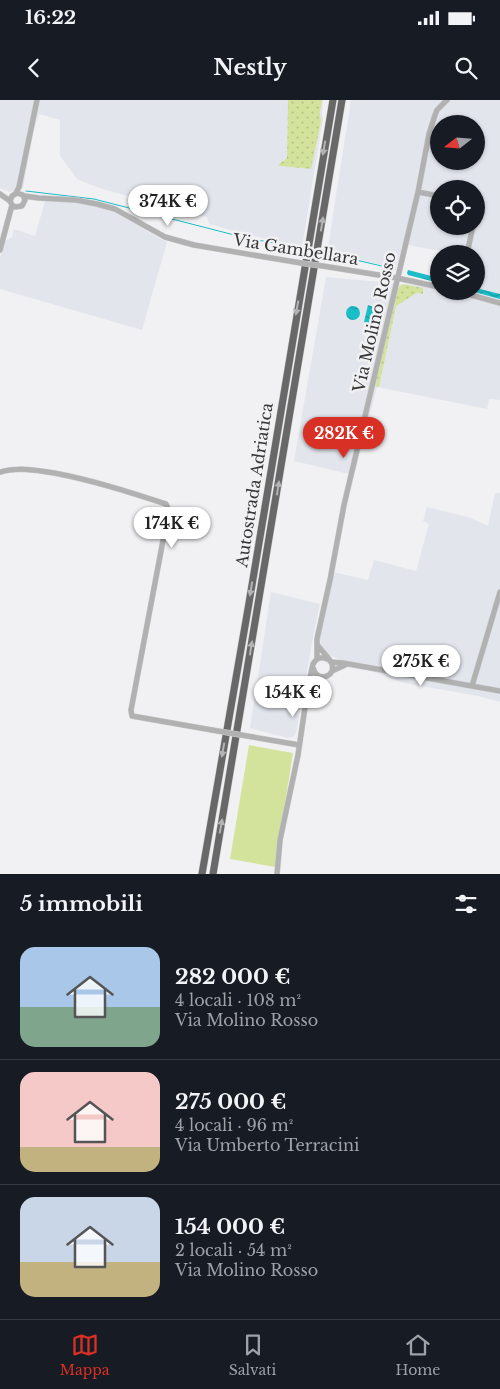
<!DOCTYPE html>
<html lang="it">
<meta charset="utf-8">
<style>
:root{--surface:#171b24;--page:#242831;--text:#f1f3f6;--muted:#9ea1a6;--line:#363941;--accent:#d93025}
body{margin:0;font-family:"Libre Baskerville",serif;background:var(--page);color:var(--text);height:100vh;display:flex;flex-direction:column;font-size:19px;white-space:nowrap}
*{box-sizing:border-box;margin:0}
p{font-size:16px;color:var(--muted)}
.icon{flex:none;width:28px;height:28px;fill:none;stroke:currentColor;stroke-width:2;stroke-linecap:round;stroke-linejoin:round}
.map{position:relative;height:774px;overflow:hidden}
.side{display:flex;flex-direction:column;background:var(--surface);flex:1}
.side>*{flex:none}
.needle{width:32px;rotate:253deg}
.controls{position:absolute;left:430px;top:15px;display:grid;gap:10px}
.controls a{display:grid;place-items:center;width:55px;height:55px;border-radius:50%;background:var(--surface);box-shadow:0 1px 4px #0004;font-size:25px}
.price{position:absolute;translate:-50% -42px;padding:0 11px;border-radius:18px;background:#fff;color:#222;font-size:16px;line-height:32px;filter:drop-shadow(0 1px 2px #0008)}
.price::after{content:'';position:absolute;left:50%;top:30px;width:15px;height:11px;margin-left:-8px;background:inherit;clip-path:polygon(0 0,100% 0,50% 100%)}
.price.current{background:var(--accent);color:#fff}
ul{padding:0;list-style:none}
li{display:flex;align-items:center;gap:15px;height:125px;padding:0 20px}
li+li{border-top:1px solid var(--line)}
li span{display:grid;place-items:center;flex:none;width:140px;height:100px;border-radius:15px;color:#555}
li>.icon{margin-inline-start:auto}
span .icon{width:60px;height:60px;fill:#fffc;stroke-width:1}
li b{font-size:21px}
h2{display:flex;justify-content:space-between;align-items:center;height:60px;padding:0 20px;font-size:21px}
.status{display:flex;justify-content:space-between;align-items:center;height:35px;padding:0 25px;background:var(--surface);direction:ltr}
.status svg{height:14px;fill:currentColor}
header{display:flex;justify-content:space-between;align-items:center;height:65px;padding:0 20px;background:var(--surface);font-size:22px;font-weight:800}
.tabs{display:flex;justify-content:space-around;align-items:center;height:70px;border-top:1px solid var(--line);background:var(--surface);font-size:14px;color:var(--muted)}
.tabs a{display:grid;justify-items:center;gap:2px}
.tabs .current{color:var(--accent)}
.map>svg:first-child{display:block}
</style>
<div class="status"><b>16:22</b><svg viewBox="0 0 49 12"><path d="M0 12V9h3v3zM5 12V6h3v6zM10 12V3h3v9zM15 12V0h3v12zM26 1h20v11H26zM47 4h2v5h-2z"/></svg></div>
<header><svg class="icon" aria-label="back" viewBox="0 0 24 24"><path d="M15 5l-7 7 7 7"/></svg>Nestly<svg class="icon" aria-label="search" viewBox="0 0 24 24"><circle cx="10" cy="10" r="6"/><path d="M15 15l6 6"/></svg></header>
<div class="map">
<svg width="500" height="774" viewBox="0 0 500 774">
<defs>
<pattern id="grass-dots" width="8" height="8" patternUnits="userSpaceOnUse" patternTransform="scale(1.25)"><rect width="8" height="8" fill="#d4e39c"/><path d="M2 2h.1M6 6h.1" fill="none" stroke="#b7c387" stroke-width="1.8" stroke-linecap="round"/></pattern>
<pattern id="water-waves" width="16" height="10" patternUnits="userSpaceOnUse" patternTransform="scale(1.25)"><rect width="16" height="10" fill="#1abec7"/><path d="M0 5q4-4 8 0t8 0" fill="none" stroke="#189ba3"/></pattern>
</defs>
<rect width="100%" height="100%" fill="#f1f1f3"/>
<path fill="#e3e5ed" fill-rule="evenodd" d="M0 0H323L322 14 323 19 302 147 245 134 209 124 207 117 188 113 103 89 78 80 60 56V20L39 14 34 29 23 88 10 92 0 88Z
M351 0H500V300L489 299 487 309 377 287 355 372 350 370 349 374 294 361 326 177 434 187 439 162V191H476V154H440V151L403 144 396 167 355 160 327 153ZM439 24H476V61H439ZM439 89H476V126H439Z
M45 101 71 102 97 106 119 114 157 137 167 142 142 230 0 189V158L5 141 12 137 14 129 35 136Z
M495 393H500V602L478 596 404 583 338 559 328 554 321 544 319 536 333 472 368 480 374 460 416 471 429 424 423 421 427 407 471 418 488 426Z
M271 492 320 504 314 532 296 633 293 637 288 638 250 628Z"/>
<path fill="url(#grass-dots)" d="M288 0H322L320 12 321 22 311 69 281 66 278 65 287 58Z
M403 184 423 188V194L417 193 396 206 379 287 375 286 397 189Z"/>
<path fill="#d4e39c" d="M249 645 293 653 275 767 230 759Z"/>
<path fill="url(#water-waves)" d="M408 170 439 178V183L408 175 407 173Z
M476 188 500 194V199L471 191H476Z
M368 205 376 208 372 224 364 222Z
M346 213a7 7 0 1 1 14 0a7 7 0 1 1-14 0Z"/>
<g fill="none" stroke-linecap="round" stroke-linejoin="round">
<path stroke="#1abec7" stroke-width="1" d="M26 91 94 99 250 139
M251 139 299 147
M325 153 395 169"/>
<defs>
<path id="minor" d="M418 92 439 96
M16 93 19 87 37 0
M0 94 10 101 12 105 15 107 22 106 25 100 23 95 17 93 12 96 10 101
M24 96 39 98 76 100 97 104 115 109 165 137 194 145 301 163
M476 104 478 105 476 114
M0 150 12 105
M467 154 473 126
M323 166 397 178 439 187
M456 191 500 203
M0 372C17 367 36 370 54 373 92 380 129 392 166 404L168 408V414L131 610 132 616 212 630
M317 559V539L330 480 344 405 418 92 429 34 435 15 437 10 447 0
M331 562 343 563 500 591
M313 568C317 583 336 577 332 564 329 557 321 551 317 544
M332 571 345 565
M472 586 500 492
M253 637 299 645
M277 774 280 740 298 655 308 587 313 564C317 557 323 556 329 560"/>
<path id="highway" d="M202 774 249 503 333 0
M213 774 342 0"/>
</defs>
<use href="#minor" stroke="#ccccce" stroke-width="6"/>
<use href="#highway" stroke="#ccccce" stroke-width="8"/>
<use href="#minor" stroke="#b2b1b1" stroke-width="5"/>
<use href="#highway" stroke="#696868" stroke-width="7"/>
<defs>
<path id="minor-bridge" d="M301 163 323 166
M212 630 253 637"/>
</defs>
<use href="#minor-bridge" stroke="#ccccce" stroke-width="6" stroke-linecap="butt"/>
<use href="#minor-bridge" stroke="#b2b1b1" stroke-width="5"/>
</g>
<defs><path id="oneway-solid" d="M-6-.8H1V-3.2L6.5 0L1 3.2V.8H-6Z" transform="scale(1.25)"/></defs>
<g fill="#b4b3b4">
<use href="#oneway-solid" transform="translate(324 48) rotate(100)"/>
<use href="#oneway-solid" transform="translate(322 124) rotate(-81)"/>
<use href="#oneway-solid" transform="translate(297 208) rotate(100)"/>
<use href="#oneway-solid" transform="translate(278 388) rotate(-81)"/>
<use href="#oneway-solid" transform="translate(251 489) rotate(99)"/>
<use href="#oneway-solid" transform="translate(251 548) rotate(-81)"/>
<use href="#oneway-solid" transform="translate(223 650) rotate(100)"/>
<use href="#oneway-solid" transform="translate(221 726) rotate(-80)"/>
</g>
<g text-anchor="middle" stroke-width="5" stroke-linejoin="round" paint-order="stroke">
<g font-size="16" fill="#373738" stroke="#f1f1f3">
<text transform="translate(296 149) rotate(9)" y="6">Via Gambellara</text>
<text transform="translate(374 222) rotate(-77)" y="6">Via Molino Rosso</text>
<text transform="translate(254 385) rotate(-81)" y="6">Autostrada Adriatica</text>
</g>
</g>
</svg>
<div class="controls">
<a><svg class="needle" viewBox="-14 -14 28 28"><path d="M0-13l5 13h-10z" fill="#e53935"/><path d="M0 13l5-13h-10z" fill="#9ea1a6"/></svg></a>
<a><svg class="icon" aria-label="locate" viewBox="0 0 24 24"><circle cx="12" cy="12" r="6"/><path d="M12 2v4M12 18v4M2 12h4M18 12h4"/></svg></a>
<a><svg class="icon" aria-label="layers" viewBox="0 0 24 24"><path d="M12 4l9 5-9 5-9-5zM3 14l9 5 9-5"/></svg></a>
</div>
<b class="price" style="left:168px;top:127px">374K €</b>
<b class="price current" style="left:344px;top:359px">282K €</b>
<b class="price" style="left:172px;top:449px">174K €</b>
<b class="price" style="left:421px;top:587px">275K €</b>
<b class="price" style="left:293px;top:618px">154K €</b>
</div>
<section class="side">
<h2>5 immobili<svg class="icon" aria-label="filters" viewBox="0 0 24 24"><path d="M4 7h16M4 17h16"/><circle cx="9" cy="7" r="2"/><circle cx="15" cy="17" r="2"/></svg></h2>
<ul>
<li><span style="background:linear-gradient(#a9c7e8 60%,#7fa58c 0)"><svg class="icon" aria-label="home" viewBox="0 0 24 24"><path d="M3 11l9-7 9 7M6 9v11h12V9"/></svg></span><div><b>282 000 €</b><p>4 locali · 108 m²</p><p>Via Molino Rosso</p></div></li>
<li><span style="background:linear-gradient(#f6c9c9 75%,#c2b280 0)"><svg class="icon" aria-label="home" viewBox="0 0 24 24"><path d="M3 11l9-7 9 7M6 9v11h12V9"/></svg></span><div><b>275 000 €</b><p>4 locali · 96 m²</p><p>Via Umberto Terracini</p></div></li>
<li><span style="background:linear-gradient(#c9d6e8 65%,#c2b280 0)"><svg class="icon" aria-label="home" viewBox="0 0 24 24"><path d="M3 11l9-7 9 7M6 9v11h12V9"/></svg></span><div><b>154 000 €</b><p>2 locali · 54 m²</p><p>Via Molino Rosso</p></div></li>
</ul>
</section>
<nav class="tabs">
<a class="current"><svg class="icon" aria-label="map" viewBox="0 0 24 24"><path d="M3 6l6-2 6 2 6-2v14l-6 2-6-2-6 2zM9 4v14M15 6v14"/></svg>Mappa</a>
<a><svg class="icon" aria-label="saved" viewBox="0 0 24 24"><path d="M7 4h10v16l-5-4-5 4z"/></svg>Salvati</a>
<a><svg class="icon" aria-label="home" viewBox="0 0 24 24"><path d="M3 11l9-7 9 7M6 9v11h12V9"/></svg>Home</a>
</nav>
